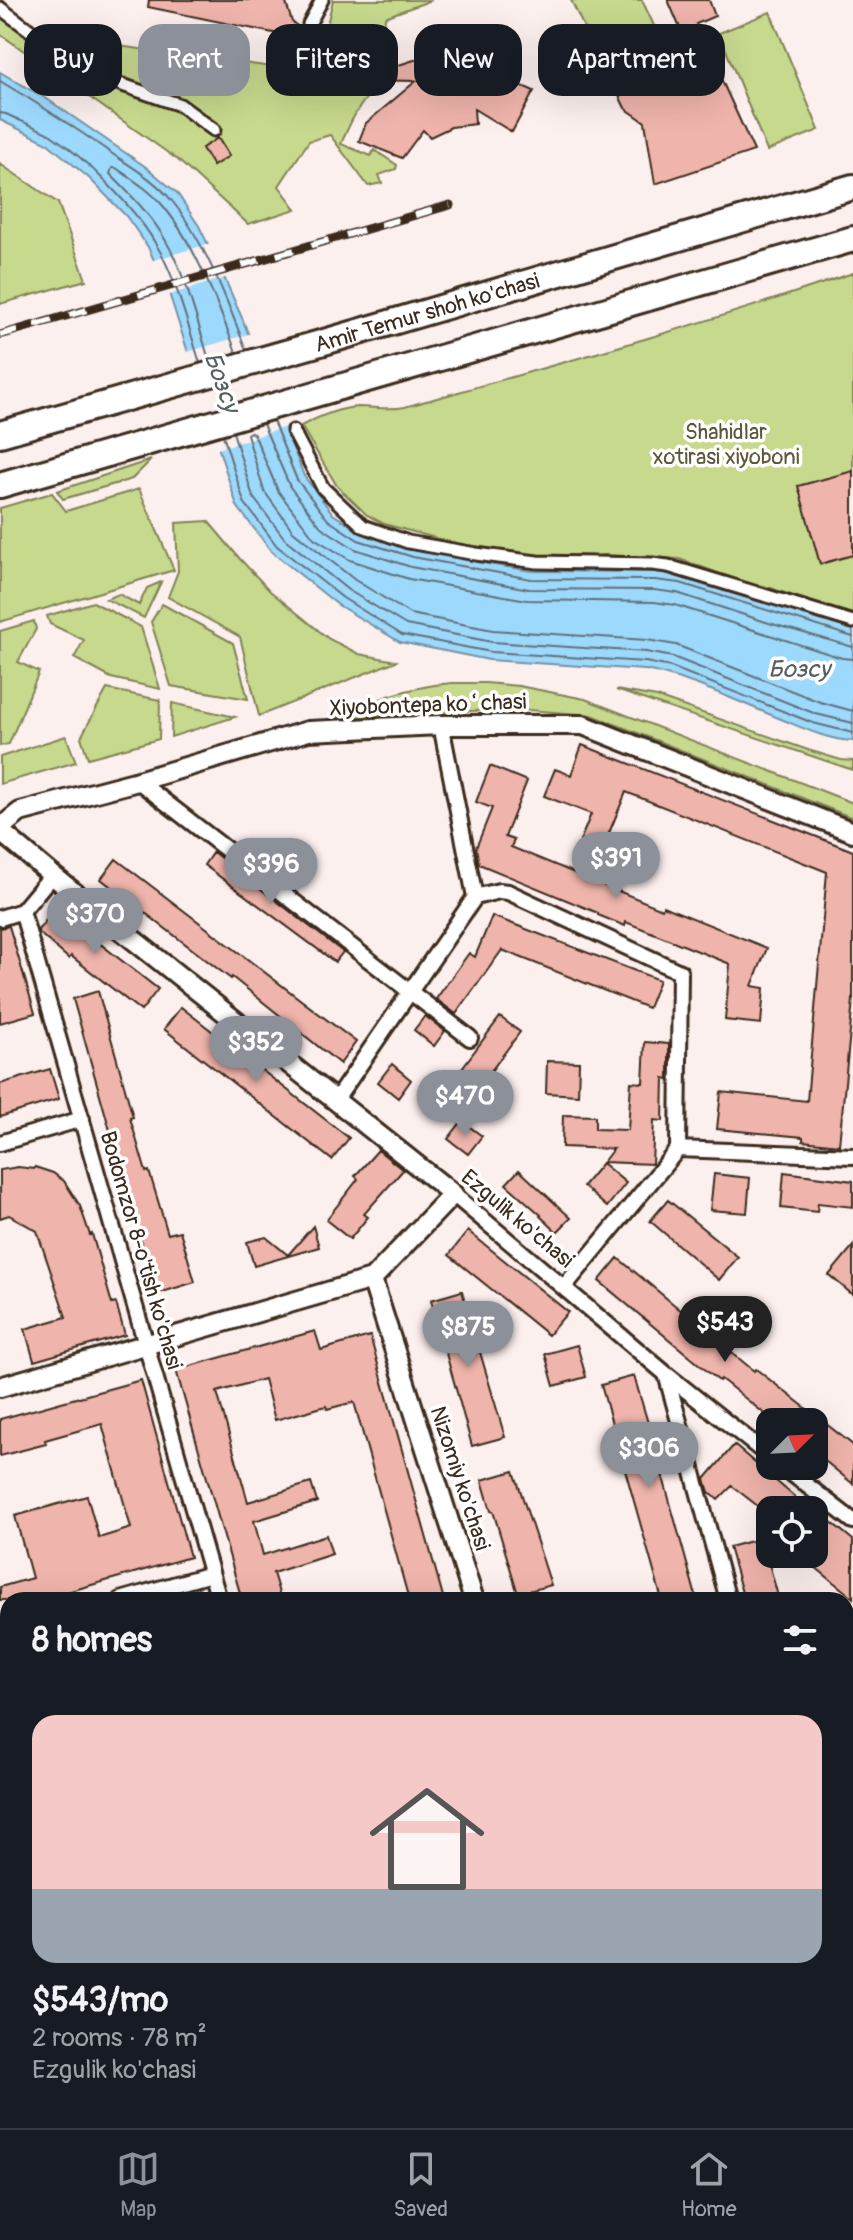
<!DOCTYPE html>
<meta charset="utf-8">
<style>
:root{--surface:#171b24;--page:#20242c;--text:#f1f3f6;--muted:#9ea1a6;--line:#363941;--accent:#8c9099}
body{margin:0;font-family:Pangolin,sans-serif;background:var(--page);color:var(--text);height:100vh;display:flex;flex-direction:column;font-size:30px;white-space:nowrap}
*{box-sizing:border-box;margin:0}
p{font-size:26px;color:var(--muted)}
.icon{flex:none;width:44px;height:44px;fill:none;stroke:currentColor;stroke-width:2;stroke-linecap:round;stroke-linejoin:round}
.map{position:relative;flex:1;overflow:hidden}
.panel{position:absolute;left:0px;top:1592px;width:854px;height:536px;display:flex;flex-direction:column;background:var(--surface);border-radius:24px 24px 0 0;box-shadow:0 8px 32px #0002}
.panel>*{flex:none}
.top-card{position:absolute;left:24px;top:24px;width:806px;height:72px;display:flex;gap:16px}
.needle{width:52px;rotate:66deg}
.fabs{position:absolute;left:756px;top:1408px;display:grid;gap:16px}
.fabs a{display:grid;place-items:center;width:72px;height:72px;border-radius:16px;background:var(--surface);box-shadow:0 8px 32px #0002;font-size:40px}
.price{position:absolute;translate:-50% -68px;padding:0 18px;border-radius:28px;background:var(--accent);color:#fff;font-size:26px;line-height:52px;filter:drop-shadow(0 2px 4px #0008)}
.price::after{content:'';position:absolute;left:50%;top:48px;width:24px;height:18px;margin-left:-12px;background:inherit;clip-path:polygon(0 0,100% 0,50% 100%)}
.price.current{background:#222;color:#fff}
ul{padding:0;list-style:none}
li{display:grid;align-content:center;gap:16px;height:424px;padding:0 32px}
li+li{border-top:2px solid var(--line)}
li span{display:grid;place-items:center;height:248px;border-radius:24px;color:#555}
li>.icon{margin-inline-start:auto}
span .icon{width:144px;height:144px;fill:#fffc;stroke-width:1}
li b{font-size:34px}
h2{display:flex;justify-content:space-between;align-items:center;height:96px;padding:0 32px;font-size:34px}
.chip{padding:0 28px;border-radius:24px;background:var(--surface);box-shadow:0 8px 32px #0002;font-size:28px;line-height:72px}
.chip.current{background:var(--accent);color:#fff}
.menu{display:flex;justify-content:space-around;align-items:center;height:112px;border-top:2px solid var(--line);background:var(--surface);font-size:22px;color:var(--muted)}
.menu a{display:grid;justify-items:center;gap:4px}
.menu .current{color:var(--accent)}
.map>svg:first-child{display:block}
</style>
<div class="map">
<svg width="853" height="2128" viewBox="0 0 853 2128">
<rect width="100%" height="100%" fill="#fcf0ee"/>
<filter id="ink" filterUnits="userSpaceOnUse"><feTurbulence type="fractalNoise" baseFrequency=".0125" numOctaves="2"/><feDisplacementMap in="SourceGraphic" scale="16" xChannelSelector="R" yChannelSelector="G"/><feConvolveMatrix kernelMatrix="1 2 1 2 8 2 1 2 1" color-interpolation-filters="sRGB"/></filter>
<g filter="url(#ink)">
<path fill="#c7d98d" stroke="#818256" stroke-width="2" d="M333 0H432L385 17 381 62 345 54 325 33Z
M571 0H642L665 49 607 77Z
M770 12 819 130 767 151 719 33Z
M0 15 78 69 89 42 316 73 330 71 334 68 364 78 387 80C362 96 352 118 341 144L371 156 374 150 397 165 396 169 379 175 382 183 368 186 330 135 309 141 279 186 296 209 248 224 178 160 0 34Z
M0 164 58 203 86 280 0 304Z
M853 273V618L771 588 760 585 758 587 679 559 605 555 582 558 526 555 450 542 384 524 367 515 337 486 301 426C318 417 339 408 358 407 374 407 389 410 405 407 555 365 706 324 853 273Z
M151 460 132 479 63 499 57 491Z
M139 489 174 570 0 622V508L52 493 66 511Z
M208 521 240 559 270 591 329 639 359 654 396 661 259 716 240 637 168 597 178 571 176 523Z
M161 582 144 618 106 599 119 594 139 605 147 588Z
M93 602 141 627 160 689 111 678 74 658 84 640 50 624 47 616Z
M162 604 233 643 248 699 171 686 151 622Z
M34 621 36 629 18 662 39 672 9 744 0 746V631Z
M452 683H486L519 686 585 699 853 803V818L592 715 528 710 465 711 401 713 335 719C374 699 408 687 452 683Z
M107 689 160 700 159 739 88 758 81 737Z
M616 690 657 697 808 750 841 760 853 761V770Z
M172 703 235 717 171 737Z
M66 736 76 762 0 784V757Z"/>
<path fill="#9cd9fd" stroke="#7593a4" stroke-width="2" d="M0 72 50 101 146 167 177 193 199 226 224 277 242 318 304 476 333 514 361 532 415 549 476 562 532 571 656 572 681 575 853 630V741C828 740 803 728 781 719 736 701 692 679 645 670L489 660 400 642 338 605 272 552 237 506 170 296 148 247 126 216 89 178 46 142 0 120Z"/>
<path fill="#fcf0ee" d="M212 243 228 277 166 296 150 261Z
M252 333 288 426 215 450 184 353Z"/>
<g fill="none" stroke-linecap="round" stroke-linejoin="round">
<path stroke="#627077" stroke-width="2" d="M0 81C39 104 77 129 114 155 134 168 157 182 172 201 204 240 228 302 246 350
M0 113 6 114C20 121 37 127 51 135 85 158 133 206 154 241 176 276 187 323 200 363
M209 360C197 320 185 272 163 236 149 213 129 193 110 174L112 168H116C132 179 151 191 164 207 195 244 219 307 236 352
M273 421 297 480 328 520 358 540 413 557 531 579 655 580 680 583 853 637
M263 424 290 487 321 527 355 549 411 567 529 589 654 590 677 593 769 623 853 647
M233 432 253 497 285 539 348 590 406 625 492 642 646 652 673 657 816 714 853 723
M223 435 244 502 277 546 343 598 402 635 491 652 645 662 671 667 813 723 853 733
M853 659 842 658 675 605 654 602 527 600 409 579 350 560 314 538 278 491 254 434 250 432 247 434 264 491 293 531 355 580 410 614 493 630 647 640 676 645 820 702 853 711"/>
</g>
<path fill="#efb4ab" stroke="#3b2a1e" stroke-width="2" d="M149 0H285L292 22 347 62 340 72 283 35 148 7Z
M668 0H709L715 16 696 24 754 151 655 184 645 122 625 108 611 79 688 47Z
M433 54 442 76 472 71 502 77 534 91 512 132 474 109 475 124 451 127 430 137 423 130 402 158 359 141 366 123 416 81 364 80V76Z
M218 138 229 156 213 166 202 148Z
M853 471V555L820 564 798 486Z
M582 745 853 851V1000L839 1145 803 1141V1137L717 1129 721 1092 807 1101 827 872 626 792 602 850 580 841 591 814 544 796 555 769 571 775Z
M490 766 527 781 505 837 514 840 511 847 662 909 663 906 767 948 752 986 764 988 761 1024 725 1020 730 964 626 922 625 926 598 915V913L479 864 476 848 492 808 476 802Z
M213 852 343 952 335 962 204 865Z
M116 859 356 1042 340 1064 232 977 231 979 101 879Z
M60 903 93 930 89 935 158 989 141 1011 71 956 69 959 39 933 38 930Z
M492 916 659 980 648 1008 502 950 456 1014 436 999 469 953 475 957Z
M9 926 35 1013 0 1023V928Z
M98 991 133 1117 130 1118 146 1172 149 1171 168 1234 180 1231 195 1282 156 1294 73 999Z
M181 1007 349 1138 332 1160 164 1029Z
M425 1016 445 1031 434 1046 414 1030Z
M500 1017 520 1032 482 1083 462 1068Z
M645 1042 669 1044V1079L664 1078 663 1121 654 1120 652 1164 603 1162 613 1149 562 1147 563 1115 595 1116V1129L628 1130 631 1082 643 1083Z
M547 1061 579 1062 578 1095 546 1093Z
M392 1064 411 1080 398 1098 378 1082Z
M50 1069 59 1099 0 1117V1084Z
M462 1121 482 1136 468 1154 448 1139Z
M378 1150 403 1170 364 1214 368 1217 350 1239 326 1220 358 1179 355 1176Z
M602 1163 626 1183 607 1207 583 1186Z
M18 1167 34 1169 35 1167 53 1173 64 1181 80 1206 90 1235 92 1234 112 1304 116 1303 125 1335 34 1361 25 1329 66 1317 37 1231 9 1215 0 1218V1170Z
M519 1170 571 1218 557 1232 540 1216 541 1215 506 1184Z
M784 1172 853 1181V1207L818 1203 817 1212 781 1208Z
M714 1174 750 1178 747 1213 710 1210Z
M668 1200 738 1257 719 1280 650 1221Z
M313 1226 319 1247 254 1266 247 1242 266 1237 288 1255Z
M468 1231 568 1312 548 1335 449 1255Z
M853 1246V1295L829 1275Z
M618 1258 754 1371 756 1369 853 1445V1484L814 1452V1422H775L721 1379 719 1381 599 1281Z
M462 1291 505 1437 472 1446 431 1300Z
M315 1331 321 1350 370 1336 444 1600H409L354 1402 327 1409 326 1406 275 1420 264 1379 217 1392 248 1502 311 1483 317 1502 254 1521 263 1555 326 1535 332 1554 273 1573 281 1600H242L176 1370Z
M577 1345 586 1377 554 1386 545 1354Z
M634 1376 648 1423 697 1600H662L601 1385Z
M141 1380 190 1557 39 1600H0V1587L32 1578 15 1516 87 1496 99 1538 131 1528 102 1424 45 1440 46 1444 0 1456V1419Z
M734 1445 810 1510H763L732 1486 718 1500 709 1492 705 1479Z
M514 1471 551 1585 518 1594 493 1511H491L482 1480Z
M814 1508 853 1540V1598L799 1554H814Z
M762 1538 779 1600H744L729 1547Z"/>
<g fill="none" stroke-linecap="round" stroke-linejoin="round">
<defs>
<path id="pedestrian" d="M0 8 88 73 180 105 214 130
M309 24 322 0
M293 431 323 488 363 526 408 542 476 554 537 562 652 564 668 566 853 622"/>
<path id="minor" d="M138 781 470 1038
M475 897 499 891 508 892 680 972 678 1149
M22 911 219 1600
M0 918 22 911 52 875
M335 1101 475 897 441 725
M0 1143 82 1119
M453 1194 666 1374 770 1457
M564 1287 678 1149 853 1156
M666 1374 728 1600
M782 1466 853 1521
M120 1600 211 1574
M0 1635 8 1632
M0 1870 8 1868
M846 1934 853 1927
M846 2003 853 2000
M0 2020 8 2048
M0 2100 8 2098
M29 2120 31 2128
M367 2120 370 2128
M710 2128 718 2120"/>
<path id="tertiary" d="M0 828 20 812 138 781 308 731 441 725H583L853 832
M0 831 52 875 453 1194 372 1279 0 1387
M372 1279 474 1600
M633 2120 635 2128"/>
<g id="primary">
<path id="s1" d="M0 434 338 338 853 187"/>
<path d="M0 485 853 239"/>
</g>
</defs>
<use href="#pedestrian" stroke="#3b2a1e" stroke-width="17"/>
<use href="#minor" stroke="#3b2a1e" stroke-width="20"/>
<use href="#tertiary" stroke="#3b2a1e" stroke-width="24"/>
<use href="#primary" stroke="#3b2a1e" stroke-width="30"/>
<use href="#pedestrian" stroke="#fff" stroke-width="11"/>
<use href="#minor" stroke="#fff" stroke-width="14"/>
<use href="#tertiary" stroke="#fff" stroke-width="18"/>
<use href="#primary" stroke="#fff" stroke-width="24"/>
<defs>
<path id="rail" d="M0 335 450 205"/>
</defs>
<use href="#rail" stroke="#3b2a1e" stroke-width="9"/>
<use href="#rail" stroke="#fff" stroke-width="6" stroke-dasharray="18" stroke-linecap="butt"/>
</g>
</g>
<g text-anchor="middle" stroke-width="7" stroke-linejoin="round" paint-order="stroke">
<g font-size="22" fill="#3b2a1e" stroke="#fff">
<text dy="8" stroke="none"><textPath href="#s1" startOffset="444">Amir Temur shoh ko'chasi</textPath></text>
<text transform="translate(428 704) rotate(-2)" y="8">Xiyobontepa koʻchasi</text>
<text transform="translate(518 1218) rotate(40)" y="8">Ezgulik ko'chasi</text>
<text transform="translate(142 1250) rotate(74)" y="8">Bodomzor 8-o'tish ko'chasi</text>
<text transform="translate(461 1478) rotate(72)" y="8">Nizomiy ko'chasi</text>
</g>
<g font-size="22" fill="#5e563a" stroke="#fff">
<text x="726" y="439">Shahidlar<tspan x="726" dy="25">xotirasi xiyoboni</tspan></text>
</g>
<g font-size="24" font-style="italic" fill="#585f61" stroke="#fff">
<text transform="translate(222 382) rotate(70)" y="8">Бозсу</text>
<text x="799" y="677">Бозсу</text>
</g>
</g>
</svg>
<div class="fabs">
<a><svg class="needle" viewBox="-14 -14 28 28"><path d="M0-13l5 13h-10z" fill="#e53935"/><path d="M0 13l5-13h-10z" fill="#9ea1a6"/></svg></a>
<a><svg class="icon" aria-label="locate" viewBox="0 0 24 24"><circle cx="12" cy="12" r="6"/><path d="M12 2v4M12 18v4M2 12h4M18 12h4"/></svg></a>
</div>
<b class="price" style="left:616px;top:900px">$391</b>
<b class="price" style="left:271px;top:906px">$396</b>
<b class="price" style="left:95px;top:956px">$370</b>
<b class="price" style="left:256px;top:1084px">$352</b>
<b class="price" style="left:465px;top:1138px">$470</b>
<b class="price current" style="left:725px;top:1364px">$543</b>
<b class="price" style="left:468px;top:1369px">$875</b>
<b class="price" style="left:649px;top:1490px">$306</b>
<div class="top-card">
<a class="chip">Buy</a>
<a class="chip current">Rent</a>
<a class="chip">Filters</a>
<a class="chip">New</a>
<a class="chip">Apartment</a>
</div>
<section class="panel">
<h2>8 homes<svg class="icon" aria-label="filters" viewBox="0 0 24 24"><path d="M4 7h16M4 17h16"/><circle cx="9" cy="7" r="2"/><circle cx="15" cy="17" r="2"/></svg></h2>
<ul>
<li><span style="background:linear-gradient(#f6c9c9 70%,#9aa5b1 0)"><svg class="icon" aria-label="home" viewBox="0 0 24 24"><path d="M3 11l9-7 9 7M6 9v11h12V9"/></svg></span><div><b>$543/mo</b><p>2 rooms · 78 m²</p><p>Ezgulik ko'chasi</p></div></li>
</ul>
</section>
</div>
<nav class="menu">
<a class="current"><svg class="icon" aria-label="map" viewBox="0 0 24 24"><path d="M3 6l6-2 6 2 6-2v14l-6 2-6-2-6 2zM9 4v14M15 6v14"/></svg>Map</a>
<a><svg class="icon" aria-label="saved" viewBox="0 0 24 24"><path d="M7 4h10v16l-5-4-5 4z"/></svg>Saved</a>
<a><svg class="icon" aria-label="home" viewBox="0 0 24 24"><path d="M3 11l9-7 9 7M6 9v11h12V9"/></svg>Home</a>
</nav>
